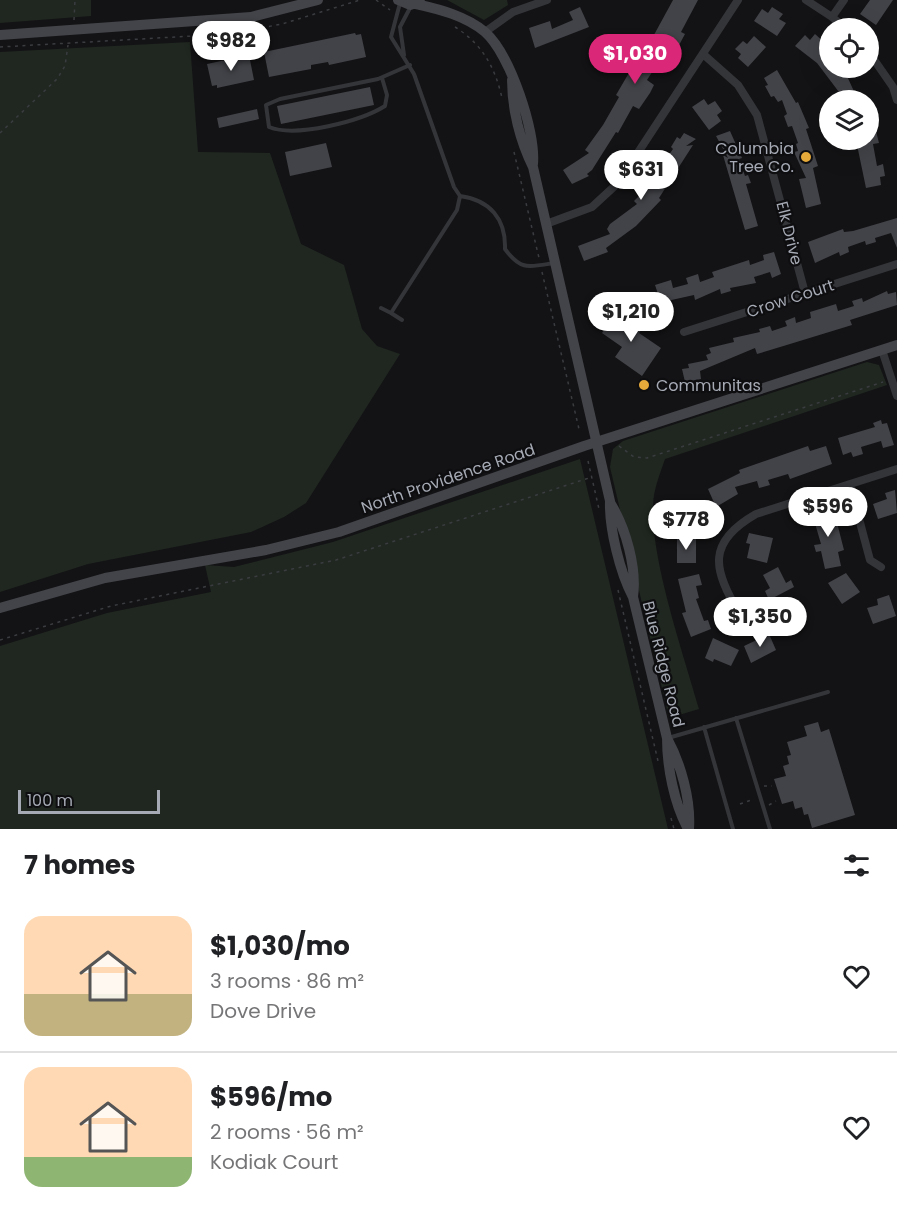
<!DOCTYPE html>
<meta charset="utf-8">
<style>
:root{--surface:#fff;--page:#f6f6f6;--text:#202124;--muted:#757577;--line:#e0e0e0;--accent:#db2777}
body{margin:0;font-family:Poppins,sans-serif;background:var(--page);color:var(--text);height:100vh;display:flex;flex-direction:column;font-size:22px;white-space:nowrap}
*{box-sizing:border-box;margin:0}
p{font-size:20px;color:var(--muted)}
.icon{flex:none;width:33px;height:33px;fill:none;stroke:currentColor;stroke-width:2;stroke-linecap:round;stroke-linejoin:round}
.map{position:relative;height:829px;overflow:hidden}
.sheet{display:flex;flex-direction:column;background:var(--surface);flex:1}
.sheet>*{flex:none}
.controls{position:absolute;left:819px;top:18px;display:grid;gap:12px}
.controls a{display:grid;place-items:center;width:60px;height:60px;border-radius:50%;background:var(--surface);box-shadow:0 6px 24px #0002;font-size:30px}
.scale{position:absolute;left:18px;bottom:15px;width:142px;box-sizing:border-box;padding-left:6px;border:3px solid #a6aab4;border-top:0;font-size:16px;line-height:21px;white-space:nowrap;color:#a6aab4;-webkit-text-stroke:4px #0e0e10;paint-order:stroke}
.price{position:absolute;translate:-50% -51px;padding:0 14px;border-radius:21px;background:#fff;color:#222;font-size:20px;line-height:39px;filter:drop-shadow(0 2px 3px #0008)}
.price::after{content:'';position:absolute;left:50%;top:36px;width:18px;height:14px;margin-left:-9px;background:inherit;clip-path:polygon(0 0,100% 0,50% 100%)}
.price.active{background:var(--accent);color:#fff}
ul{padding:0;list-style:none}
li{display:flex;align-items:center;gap:18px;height:150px;padding:0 24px}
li+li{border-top:2px solid var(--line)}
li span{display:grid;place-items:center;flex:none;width:168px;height:120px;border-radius:18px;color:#555}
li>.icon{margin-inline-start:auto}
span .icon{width:72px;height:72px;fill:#fffc;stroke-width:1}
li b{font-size:26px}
h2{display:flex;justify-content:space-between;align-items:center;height:72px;padding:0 24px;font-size:26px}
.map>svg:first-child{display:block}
</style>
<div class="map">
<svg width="897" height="829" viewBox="0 0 897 829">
<rect width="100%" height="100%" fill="#131315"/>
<path fill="#202720" d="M0 0H91V16L0 23Z
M447 0H507L508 5 484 20Z
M190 42 198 152 270 153 301 244 344 265 362 329 377 346 400 354 306 503 284 517 251 532 88 564 0 592V52Z
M867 362 879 365 887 385 665 459C661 471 656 483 654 495 646 547 684 655 699 709L669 718 610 467 613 449 623 441Z
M580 459 668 829H0V646L107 613 211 592 205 565 234 567 333 542Z"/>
<path fill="#424348" d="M673 0H698L681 32 685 34 677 49 671 46 667 49 647 80 654 85 650 93 639 109 633 106 618 133 616 132 592 170 587 174 589 176 572 184 563 170 589 153 585 150 603 125 619 97 616 95 633 66 631 64 645 41 649 44Z
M870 0H893L876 25 860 14Z
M580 7 589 27 535 48 529 28 550 21 552 29 573 20 569 12Z
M772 7 783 14 779 19 786 23 777 36 754 21 762 9 768 13Z
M355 33 356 35 361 34 366 57 329 65 328 62 311 65V69L269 77 264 52Z
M815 34 825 43 821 48 830 55V68H853L846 74 858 100H845L817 63 795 46 805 35 810 40Z
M754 36 766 47 748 67 738 58 741 54 735 49 743 41 747 44Z
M249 55 254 80 217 88V85L212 86 207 64Z
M777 70 796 103 798 102 809 128 806 129 818 166 813 168 821 204 806 208 799 179 806 178 794 152 798 151 796 144 798 143 792 126 788 127 784 116 787 114 782 100 778 102 774 96 771 97 765 86 768 85 764 78Z
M370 87 374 105 281 124 277 106Z
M704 99 708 105 715 101 722 111 717 115 721 121 709 130 692 107Z
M257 109 259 119 219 128 217 118Z
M730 131 742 158 739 159 745 176 748 175 751 183 746 184 758 226 745 230 723 155 728 158 716 136Z
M876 131 879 143 873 144 877 166 883 164 885 176 880 177 881 185 866 188 856 140H868V133Z
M684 133 696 139 686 146 693 145 659 198 661 200 636 226 606 248 608 252 584 261 578 246 610 234 607 229 610 224 637 204 634 201 651 184 649 183 673 149 671 147 677 137 680 139Z
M326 143 332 167 290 176 285 152Z
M897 218V248L891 233 875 238 876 242 866 245 865 241 848 247 849 252 840 256 839 252 815 263 808 242 843 229 844 232 853 231Z
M774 252 781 274 772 278 770 272 754 277 756 283 730 288 731 291 721 294 720 289 695 300 694 295 667 301 666 298 660 300 655 285 671 280 673 288 688 284 686 278 698 274 700 282 714 277 712 272 749 260 750 265 764 260 763 255Z
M887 291 888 294 896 292 897 305 850 320 852 325 790 344 757 354 755 348 700 371 701 379 685 382 682 369 689 368 688 364 708 360 706 355 711 353 709 348 734 342 733 338 760 332 759 329 770 326 772 331 787 326 785 321 795 317 796 323 811 318 810 312 836 304 838 311 854 306 852 301 862 298 863 302Z
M619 309 644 326 639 333 661 348 642 376 615 357 622 347 602 333Z
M881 420 882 424 887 423 894 445 883 448 881 441 861 447 863 454 853 457 851 452 843 455 838 438 875 427 873 423Z
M808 446 810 451 826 446 832 464 790 479 788 474 768 480 770 485 759 488 757 481 735 487 738 494 716 507 708 489 740 473 739 470Z
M895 490 897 513 878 519 873 504 887 499 885 493Z
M699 500 713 514 693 529 682 517Z
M833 507 844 550 838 552 841 566 825 569 821 551 816 552 814 545 821 544 812 513Z
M749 533 773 538 767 563 747 558 750 544 746 543Z
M677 539H696V563H677Z
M778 567 786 583 791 580 794 587 769 600 765 591 770 588 763 575Z
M846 573 860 592 842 604 828 583Z
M699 574 702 585 696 586 699 598 696 599 704 621 708 620 711 629 691 637 682 613 686 612 678 579Z
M889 595 896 616 873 624 867 608 878 605 877 599Z
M775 605 795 610 789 635 769 630Z
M769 634 776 650 751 663 744 646Z
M713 638 739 650 731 666 714 659 713 662 705 658Z
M818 722 821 732 829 729 855 815 812 828 808 814 804 815 802 807 795 809 793 801 782 804 774 779 786 776 783 766 789 764 787 756 791 755 787 742 807 736 804 726Z"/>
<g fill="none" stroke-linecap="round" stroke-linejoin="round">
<path stroke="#3a3c40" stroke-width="1.5" stroke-dasharray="3 4.5" stroke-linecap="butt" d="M376 0 390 10
M74 20 75 0
M455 27C482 44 495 67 502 98
M0 47 228 34 282 24 360 0
M0 133 57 79 65 66 68 45
M514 152 539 258
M542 272 579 429
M619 446 634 457 647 458 883 382
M588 461 599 509
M618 590 658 761
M0 640 111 606 336 560 592 477
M764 786H772
M740 804 754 799
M769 805 776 801
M671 818 674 829"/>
<path stroke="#343539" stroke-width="4" d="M400 3 391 37 414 74 454 187 460 196C490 200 506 219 505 249 521 271 529 267 554 263
M404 55 400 27 411 6
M382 78 387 95 385 106C361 121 296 138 269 127L266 105 280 99 378 79 410 65
M381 308 391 313
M402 320 391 313 457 210 460 196
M736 718 770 829
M704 727 733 829
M668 738 828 692"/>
<path stroke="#343539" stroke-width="8" d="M806 0 832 17 845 28
M832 17 844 0
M485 32 513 12 547 0
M868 51 893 87 897 100
M703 54 738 85 757 115 805 293
M546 224 592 207 618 183 738 0
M684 332 897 264
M882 350 897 396
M850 485 870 560 881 567
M740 614C712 569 707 542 756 514L897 469"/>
<path stroke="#434449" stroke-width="10" d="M398 0 410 5 420 2
M416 4C439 9 466 16 485 32 510 54 536 131 533 164
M0 35 251 17 318 0
M512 80C512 109 520 141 533 167L610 501C609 528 620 573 633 597L667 738C667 767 674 803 688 829
M611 504C626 529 637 568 633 597
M0 608 105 578 266 550 339 532 584 446 897 345
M667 738C681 764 691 800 689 829"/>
</g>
<g fill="#e6aa3a" stroke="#0e0e10" stroke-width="2">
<circle cx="806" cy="157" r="6"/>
<circle cx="644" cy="385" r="6"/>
</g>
<g text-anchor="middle" stroke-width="4.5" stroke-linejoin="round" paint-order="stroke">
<g font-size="16" fill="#a6aab4" stroke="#0e0e10" text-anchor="end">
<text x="794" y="154">Columbia<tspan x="794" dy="18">Tree Co.</tspan></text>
<text x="656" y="391" text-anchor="start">Communitas</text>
</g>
<g font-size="16" fill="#a6aab4" stroke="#0e0e10">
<text transform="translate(790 233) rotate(76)" y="6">Elk Drive</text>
<text transform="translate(790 298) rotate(-18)" y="6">Crow Court</text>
<text transform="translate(448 478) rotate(-19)" y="6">North Providence Road</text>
<text transform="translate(664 664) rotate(76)" y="6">Blue Ridge Road</text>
</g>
</g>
</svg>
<div class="controls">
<a><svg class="icon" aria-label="locate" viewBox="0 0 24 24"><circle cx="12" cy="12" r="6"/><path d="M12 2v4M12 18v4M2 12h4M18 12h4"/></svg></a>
<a><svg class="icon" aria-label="layers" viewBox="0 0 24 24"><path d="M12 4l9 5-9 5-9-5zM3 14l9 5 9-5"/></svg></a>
</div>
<div class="scale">100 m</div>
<b class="price" style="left:231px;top:72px">$982</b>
<b class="price active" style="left:635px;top:85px">$1,030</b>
<b class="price" style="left:641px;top:201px">$631</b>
<b class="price" style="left:631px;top:343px">$1,210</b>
<b class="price" style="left:828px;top:538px">$596</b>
<b class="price" style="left:686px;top:551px">$778</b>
<b class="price" style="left:760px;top:648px">$1,350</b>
</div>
<section class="sheet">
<h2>7 homes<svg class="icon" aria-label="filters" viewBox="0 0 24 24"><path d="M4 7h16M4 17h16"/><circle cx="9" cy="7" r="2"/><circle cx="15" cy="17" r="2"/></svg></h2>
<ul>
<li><span style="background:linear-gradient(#ffd9b3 65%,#c2b280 0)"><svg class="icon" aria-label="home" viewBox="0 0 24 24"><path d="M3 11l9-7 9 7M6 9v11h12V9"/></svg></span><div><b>$1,030/mo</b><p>3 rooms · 86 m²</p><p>Dove Drive</p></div><svg class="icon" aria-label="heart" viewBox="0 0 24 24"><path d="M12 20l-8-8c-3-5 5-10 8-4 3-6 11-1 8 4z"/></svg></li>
<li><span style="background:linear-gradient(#ffd9b3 75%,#8fb573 0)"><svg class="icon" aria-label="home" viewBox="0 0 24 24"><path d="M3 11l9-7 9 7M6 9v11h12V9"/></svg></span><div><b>$596/mo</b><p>2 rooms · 56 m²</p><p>Kodiak Court</p></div><svg class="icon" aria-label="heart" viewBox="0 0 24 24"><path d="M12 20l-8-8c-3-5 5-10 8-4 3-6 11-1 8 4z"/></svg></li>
</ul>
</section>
